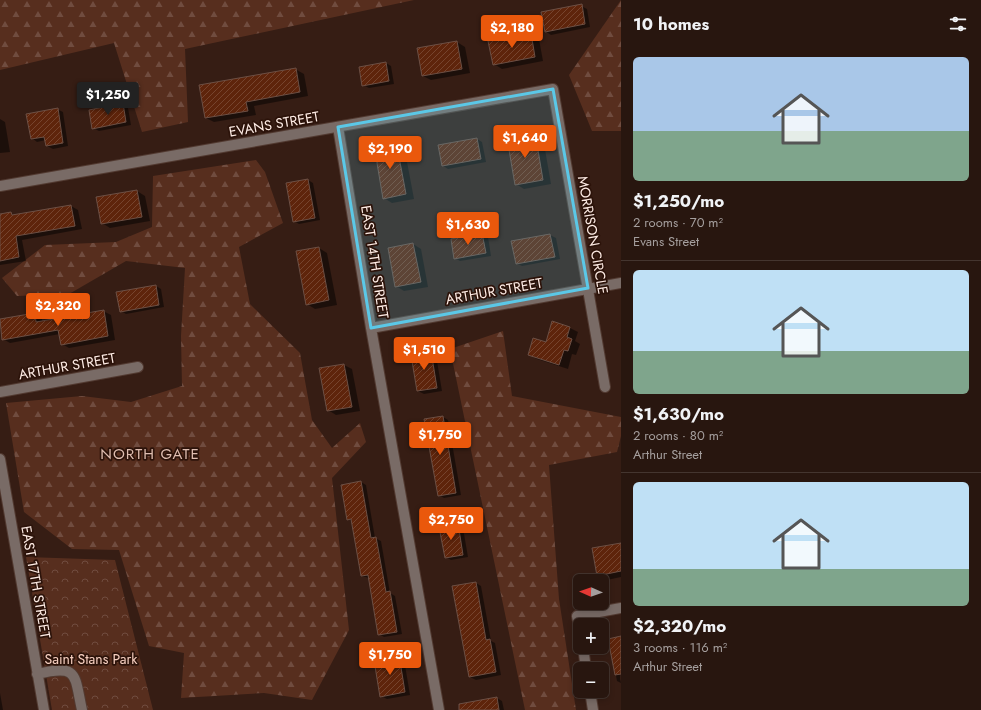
<!DOCTYPE html>
<meta charset="utf-8">
<style>
:root{--surface:#28160f;--page:#34231d;--text:#f1f3f6;--muted:#a59f9e;--line:#44352f;--accent:#ea580c}
body{margin:0;font-family:Jost,sans-serif;background:var(--page);color:var(--text);height:100vh;display:flex;flex-direction:column;font-size:15px;white-space:nowrap}
*{box-sizing:border-box;margin:0}
p{font-size:13px;color:var(--muted)}
.icon{flex:none;width:22px;height:22px;fill:none;stroke:currentColor;stroke-width:2;stroke-linecap:round;stroke-linejoin:round}
.map{position:relative;flex:1;overflow:hidden}
.details{display:flex;flex-direction:column;background:var(--surface);width:360px}
.details>*{flex:none}
.needle{width:26px;rotate:272deg}
.buttons{position:absolute;left:573px;top:574px;display:grid;gap:8px}
.buttons a{display:grid;place-items:center;width:36px;height:36px;border-radius:6px;background:var(--surface);box-shadow:0 2px 6px #0003,0 0 0 1px var(--line);font-size:20px}
.price{position:absolute;translate:-50% -34px;padding:0 9px;border-radius:4px;background:var(--accent);color:#fff;font-size:13px;line-height:26px;filter:drop-shadow(0 1px 2px #0008)}
.price::after{content:'';position:absolute;left:50%;top:24px;width:12px;height:9px;margin-left:-6px;background:inherit;clip-path:polygon(0 0,100% 0,50% 100%)}
.price.on{background:#222;color:#fff}
ul{padding:0;list-style:none}
li{display:grid;align-content:center;gap:8px;height:212px;padding:0 12px}
li+li{border-top:1px solid var(--line)}
li span{display:grid;place-items:center;height:124px;border-radius:6px;color:#555}
li>.icon{margin-inline-start:auto}
span .icon{width:72px;height:72px;fill:#fffc;stroke-width:1}
li b{font-size:17px}
h2{display:flex;justify-content:space-between;align-items:center;height:48px;padding:0 12px;font-size:17px}
main{display:flex;flex:1;min-height:0}
.map>svg:first-child{display:block}
</style>
<main>
<div class="map">
<svg width="621" height="710" viewBox="0 0 621 710">
<defs>
<pattern id="forest-firs" width="22" height="20" patternUnits="userSpaceOnUse"><rect width="22" height="20" fill="#572e1e"/><path d="M5 1l3.5 6h-7zM16 11l3.5 6h-7z" fill="#704c3f"/></pattern>
<pattern id="park-crowns" width="20" height="18" patternUnits="userSpaceOnUse"><rect width="20" height="18" fill="#572e1e"/><path d="M2 6a3 3 0 1 1 6 0M12 15a3 3 0 1 1 6 0" fill="none" stroke="#704c3f"/></pattern>
<pattern id="building-hatch" width="6" height="6" patternUnits="userSpaceOnUse"><rect width="6" height="6" fill="#5e240b"/><path d="M-1 1l2-2M0 6l6-6M5 7l2-2" fill="none" stroke="#76442e"/></pattern>
</defs>
<rect width="100%" height="100%" fill="#361d14"/>
<path fill="url(#forest-firs)" d="M0 0H414L185 49 188 122 142 132 114 43 0 70Z
M621 0V131H592L569 75Z
M256 160 265 172 283 223 239 247 250 304 300 353 312 420 332 448 360 423 366 442 332 478 349 630 312 700 264 693 181 698 184 653 149 646 119 550 72 549 24 512 6 403 82 396 131 402 182 386 181 336 185 268 126 261 69 294 17 296 2 278 45 245 116 242 152 227 153 176Z
M503 331 512 396 621 417V436L617 452 549 465 559 599 576 710H525L450 349Z"/>
<path fill="url(#park-crowns)" d="M26 557 115 560 153 710H52Z"/>
<path fill="#0007" d="M581 6 587 9 590 27 551 35 545 31Z
M531 34 539 39 543 61 502 69 494 64Z
M457 42 465 47 470 73 431 80 423 76Z
M386 63 391 66 394 84 369 88 363 85Z
M295 69 304 74 308 96 254 106 256 115 214 122 206 118Z
M123 104 128 108 131 125 99 131 93 128Z
M57 109 63 112 68 146 53 149 47 146 46 140 37 142 32 138Z
M0 119 5 122 10 152 0 153Z
M535 133 543 138 551 184 524 189 516 184Z
M477 139 482 142 486 162 448 169 442 165Z
M396 142 404 146 414 199 392 203 384 198 375 146Z
M308 180 313 183 320 220 299 224 294 221Z
M137 191 145 196 150 221 110 228 102 223Z
M71 206 78 210 82 229 22 240 26 261 0 265V215L11 213 15 216Z
M482 234 488 237 491 256 460 261 455 258 452 240Z
M550 235 556 238 560 259 522 266 516 263 512 242Z
M413 244 421 249 428 287 404 291 396 286 389 249Z
M319 248 327 253 337 305 315 309 307 304Z
M156 286 161 289 164 307 126 314 121 311Z
M103 311 111 315 115 340 69 348 62 344 60 334 10 343 3 339 0 320 35 314 42 318V322Z
M570 328 578 332 575 341 580 344 576 355 572 354 568 369 537 359 529 355Z
M431 352 436 355 442 391 424 394 418 391 412 355Z
M344 365 352 369 360 411 336 415 328 410Z
M443 417 448 420 461 495 444 498 439 495Z
M361 482 366 485 375 538 381 541 390 593 395 596 402 634 384 637 379 634 369 578 362 576 352 521 348 519Z
M457 524 463 528 468 557 451 560 446 557Z
M621 544V577L607 580 598 575Z
M476 583 481 586 491 641 495 643 501 675 476 680 470 677Z
M621 637 620 679 621 683 617 681 609 640Z
M398 656 404 659 410 695 387 699 381 696Z
M0 693 3 710H0Z
M497 698 502 701 504 710H477Z"/>
<path fill="url(#building-hatch)" stroke="#6c4f44" d="M582 4 585 24 545 32 541 12Z
M531 33 535 57 493 65 488 41Z
M457 41 462 69 422 76 417 48Z
M386 62 389 81 362 86 359 67Z
M296 68 300 92 246 102 248 111 205 118 199 85Z
M123 103 126 122 92 129 89 110Z
M58 108 63 143 46 146 44 137 31 139 26 114Z
M535 132 543 180 515 185 507 138Z
M477 138 481 159 442 166 438 145Z
M396 141 406 194 383 199 374 145Z
M308 179 315 218 293 222 286 183Z
M137 190 142 217 101 224 96 197Z
M71 205 75 226 16 236 19 257 0 261V214L11 212 12 215Z
M482 233 486 253 454 259 451 239Z
M550 234 555 257 516 264 511 241Z
M413 243 421 282 395 287 388 248Z
M319 247 329 300 306 305 296 251Z
M156 285 159 305 120 312 116 292Z
M104 310 108 336 61 345 58 330 2 340 0 319 35 313 36 322Z
M552 321 570 327 567 337 572 339 568 351 564 350 559 365 528 355 533 338 546 342Z
M431 351 437 388 417 391 411 355Z
M344 364 352 407 327 411 319 368Z
M443 416 456 493 438 496 424 419Z
M361 481 371 538 376 537 386 592 390 591 397 632 378 635 368 575 361 576 351 519 347 520 341 485Z
M458 523 463 555 445 558 439 527Z
M621 543V571L597 576 592 548Z
M476 582 486 640 490 639 496 672 469 677 452 586Z
M621 636V674L615 675 608 639Z
M399 655 405 692 380 697 374 660Z
M497 697 499 710H459V704Z"/>
<g fill="none" stroke-linecap="round" stroke-linejoin="round">
<defs>
<path id="minor" d="M338 127 371 328 439 710
M0 186 553 89 605 387
M371 328 621 283
M0 392 138 367
M0 459 44 710
M580 632 577 616 621 608
M583 647 586 669
M37 674C79 664 74 674 82 710
M590 691 593 710"/>
</defs>
<use href="#minor" stroke="#523a31" stroke-width="12"/>
<use href="#minor" stroke="#796b66" stroke-width="10"/>
</g>
<path fill="#5bc8e7" fill-opacity="0.2" stroke="#5bc8e7" stroke-width="3" stroke-linejoin="round" d="M553 89 588 288 371 328 338 127Z"/>
<g text-anchor="middle" stroke-width="3.5" stroke-linejoin="round" paint-order="stroke">
<g font-size="14" fill="#feece5" stroke="#2c130a">
<text transform="translate(274 124) rotate(-10)" y="5">EVANS STREET</text>
<text transform="translate(593 235) rotate(80)" y="5">MORRISON CIRCLE</text>
<text transform="translate(375 262) rotate(81)" y="5">EAST 14TH STREET</text>
<text transform="translate(494 291) rotate(-10)" y="5">ARTHUR STREET</text>
<text transform="translate(67 366) rotate(-10)" y="5">ARTHUR STREET</text>
<text transform="translate(36 582) rotate(80)" y="5">EAST 17TH STREET</text>
</g>
<g font-size="14" fill="#f6cfc0" stroke="#2c130a">
<text x="91" y="664">Saint Stans Park</text>
</g>
<g font-size="15" letter-spacing="1" fill="#dfbdb0" stroke="#2c130a">
<text x="150" y="459">NORTH GATE</text>
</g>
</g>
</svg>
<div class="buttons">
<a><svg class="needle" viewBox="-14 -14 28 28"><path d="M0-13l5 13h-10z" fill="#e53935"/><path d="M0 13l5-13h-10z" fill="#a59f9e"/></svg></a>
<a>+</a>
<a>−</a>
</div>
<b class="price" style="left:512px;top:49px">$2,180</b>
<b class="price on" style="left:108px;top:116px">$1,250</b>
<b class="price" style="left:525px;top:159px">$1,640</b>
<b class="price" style="left:390px;top:170px">$2,190</b>
<b class="price" style="left:468px;top:246px">$1,630</b>
<b class="price" style="left:58px;top:327px">$2,320</b>
<b class="price" style="left:424px;top:371px">$1,510</b>
<b class="price" style="left:440px;top:456px">$1,750</b>
<b class="price" style="left:451px;top:541px">$2,750</b>
<b class="price" style="left:390px;top:676px">$1,750</b>
</div>
<section class="details">
<h2>10 homes<svg class="icon" aria-label="filters" viewBox="0 0 24 24"><path d="M4 7h16M4 17h16"/><circle cx="9" cy="7" r="2"/><circle cx="15" cy="17" r="2"/></svg></h2>
<ul>
<li><span style="background:linear-gradient(#a9c7e8 60%,#7fa58c 0)"><svg class="icon" aria-label="home" viewBox="0 0 24 24"><path d="M3 11l9-7 9 7M6 9v11h12V9"/></svg></span><div><b>$1,250/mo</b><p>2 rooms · 70 m²</p><p>Evans Street</p></div></li>
<li><span style="background:linear-gradient(#bfe0f5 65%,#7fa58c 0)"><svg class="icon" aria-label="home" viewBox="0 0 24 24"><path d="M3 11l9-7 9 7M6 9v11h12V9"/></svg></span><div><b>$1,630/mo</b><p>2 rooms · 80 m²</p><p>Arthur Street</p></div></li>
<li><span style="background:linear-gradient(#bfe0f5 70%,#7fa58c 0)"><svg class="icon" aria-label="home" viewBox="0 0 24 24"><path d="M3 11l9-7 9 7M6 9v11h12V9"/></svg></span><div><b>$2,320/mo</b><p>3 rooms · 116 m²</p><p>Arthur Street</p></div></li>
</ul>
</section>
</main>
